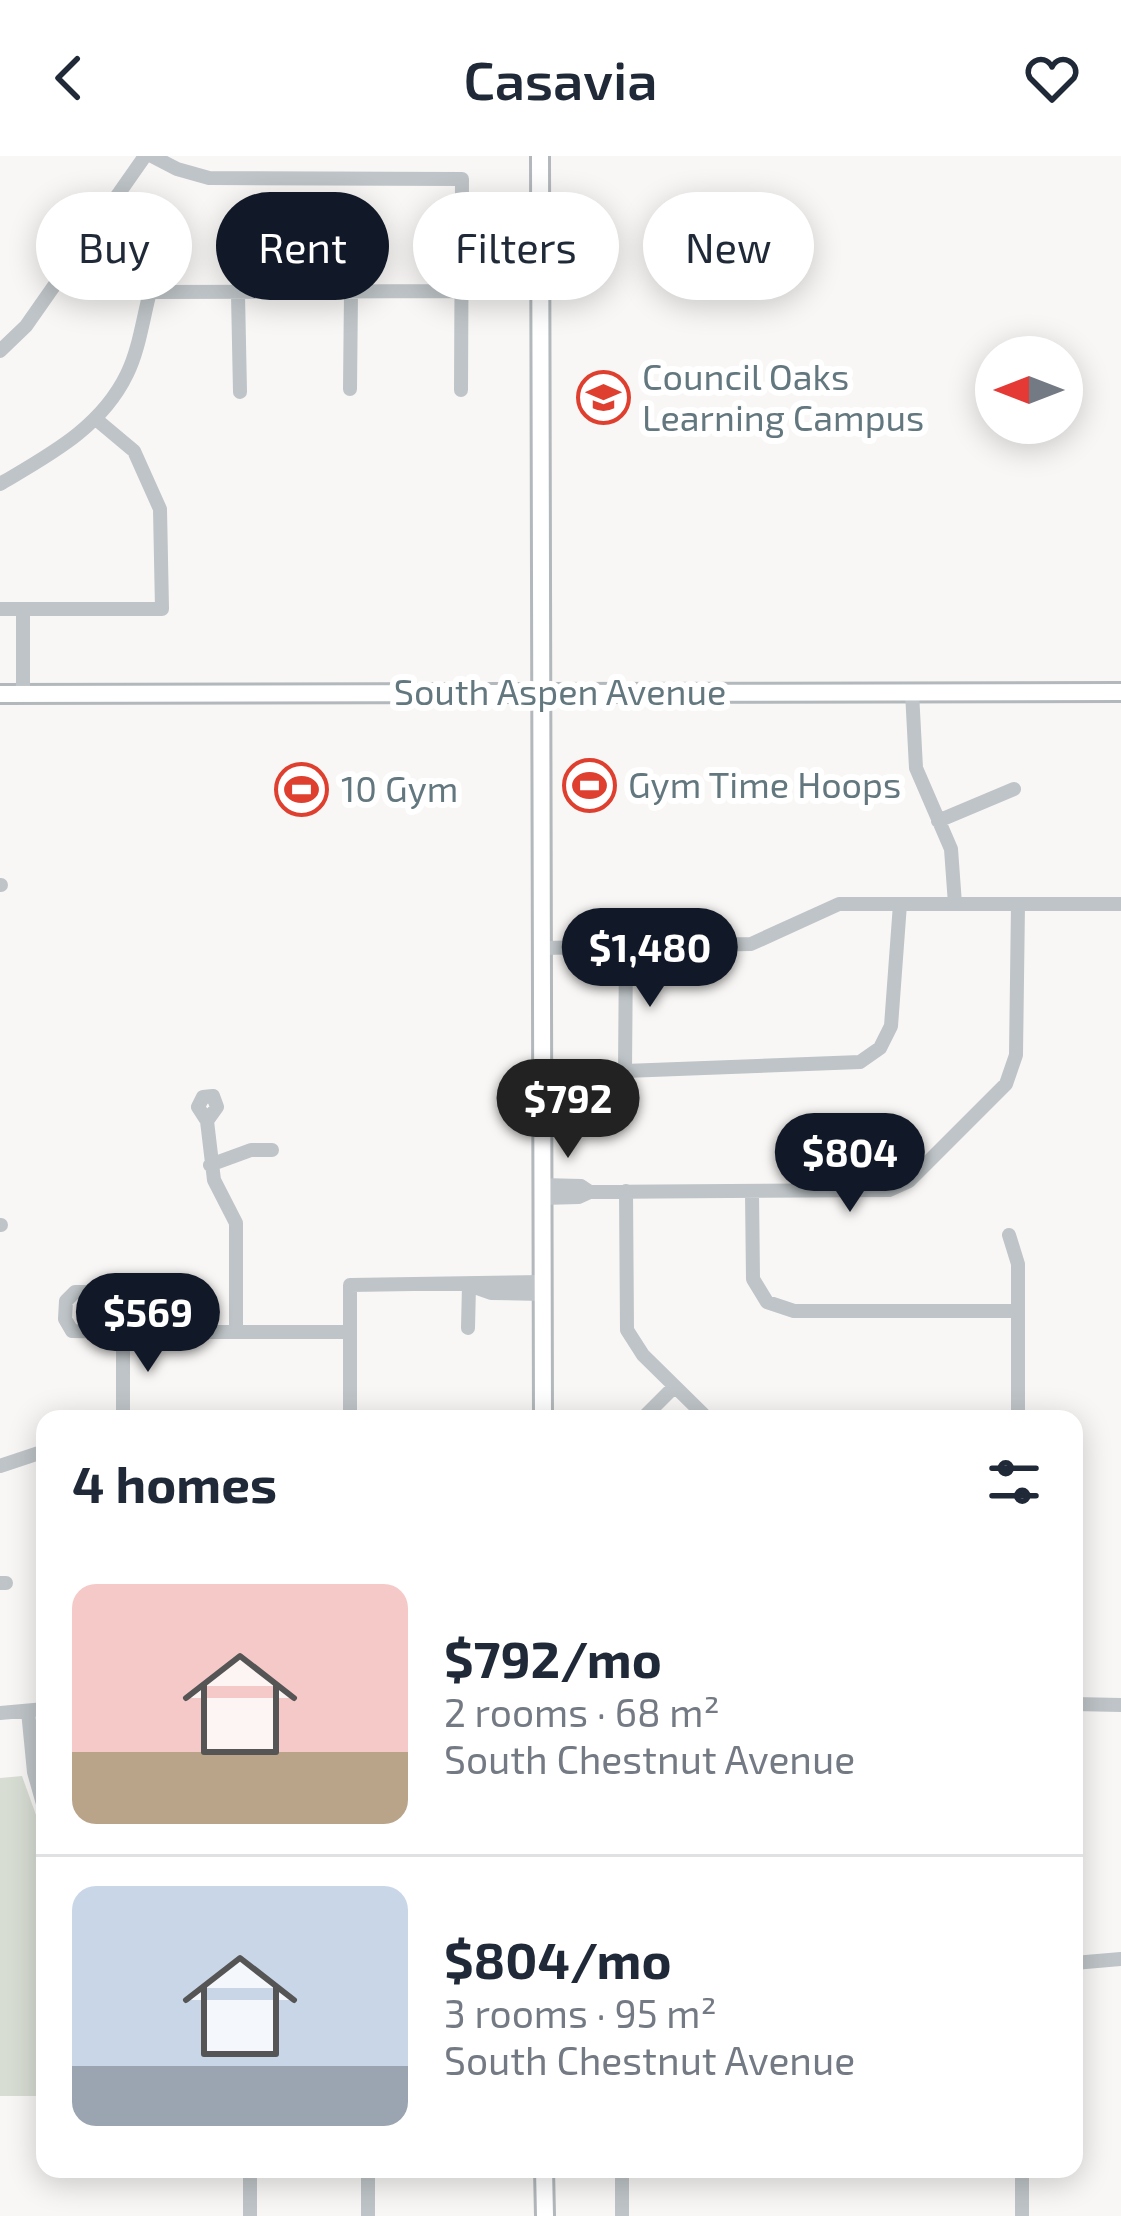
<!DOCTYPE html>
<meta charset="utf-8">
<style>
:root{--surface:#fff;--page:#f6f6f7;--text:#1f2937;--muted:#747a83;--line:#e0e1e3;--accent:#111827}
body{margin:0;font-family:"Exo 2",sans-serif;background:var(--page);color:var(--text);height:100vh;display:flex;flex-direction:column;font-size:45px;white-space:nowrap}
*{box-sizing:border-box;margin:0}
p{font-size:39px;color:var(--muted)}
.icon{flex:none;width:66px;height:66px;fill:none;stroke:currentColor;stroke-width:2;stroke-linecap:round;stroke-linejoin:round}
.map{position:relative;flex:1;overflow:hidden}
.drawer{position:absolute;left:36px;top:1254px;width:1047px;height:768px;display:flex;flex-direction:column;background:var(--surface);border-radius:24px;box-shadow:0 6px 30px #0003}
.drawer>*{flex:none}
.top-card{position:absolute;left:36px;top:36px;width:1050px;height:108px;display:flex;gap:24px}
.needle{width:78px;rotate:270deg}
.tools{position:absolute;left:975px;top:180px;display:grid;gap:24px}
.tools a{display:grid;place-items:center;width:108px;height:108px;border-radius:50%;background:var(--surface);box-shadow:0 6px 30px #0003;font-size:60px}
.price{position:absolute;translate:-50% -102px;padding:0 27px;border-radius:42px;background:var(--accent);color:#fff;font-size:39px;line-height:78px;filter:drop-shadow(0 3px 6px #0008)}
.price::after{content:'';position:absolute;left:50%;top:72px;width:36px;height:27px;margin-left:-18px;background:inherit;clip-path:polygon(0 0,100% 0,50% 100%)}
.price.on{background:#222;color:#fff}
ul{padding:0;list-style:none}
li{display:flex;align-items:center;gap:36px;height:300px;padding:0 36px}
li+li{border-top:3px solid var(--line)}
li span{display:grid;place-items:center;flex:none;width:336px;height:240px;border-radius:24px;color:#555}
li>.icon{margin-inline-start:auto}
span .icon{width:144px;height:144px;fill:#fffc;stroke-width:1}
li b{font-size:51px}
h2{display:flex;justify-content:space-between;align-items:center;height:144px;padding:0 36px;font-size:51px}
.chip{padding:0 42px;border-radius:54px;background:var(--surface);box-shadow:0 6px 30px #0003;font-size:42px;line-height:108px}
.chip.on{background:var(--accent);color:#fff}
header{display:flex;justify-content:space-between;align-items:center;height:156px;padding:0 36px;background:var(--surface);font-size:54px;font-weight:600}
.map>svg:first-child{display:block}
</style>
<header><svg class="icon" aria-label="back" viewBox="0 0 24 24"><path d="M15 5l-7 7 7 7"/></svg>Casavia<svg class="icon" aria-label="heart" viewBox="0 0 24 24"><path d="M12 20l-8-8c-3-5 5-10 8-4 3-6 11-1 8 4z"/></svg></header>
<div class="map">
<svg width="1121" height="2060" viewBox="0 0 1121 2060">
<rect width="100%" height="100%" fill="#f8f7f5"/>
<path fill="#d8ddd4" d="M22 1620 45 1684V1940H0V1622Z"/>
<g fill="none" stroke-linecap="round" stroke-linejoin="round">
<defs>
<path id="major" d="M540 0 543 1263
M0 538 1121 536
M544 2013 545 2060"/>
</defs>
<use href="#major" stroke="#b2b8bb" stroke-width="22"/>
<path stroke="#bec4c7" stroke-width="14" d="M152 0 177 13 209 22 462 23 461 234
M82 91 150 136 461 135
M461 96 540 95
M238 138 240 236
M0 195 26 170 145 0
M350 233 351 136
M0 328C49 299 101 272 127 218 139 194 143 162 150 136
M0 453H162L160 353 134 295 97 264
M912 536 916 612 951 693 955 748
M23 538V453
M938 665 1014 633
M0 729H1
M542 792 751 788 839 748H1121
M626 792 625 915 860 906 880 892 891 870 900 748
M207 965 217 951 213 940 203 941 198 951 207 965 214 1024 236 1067V1175
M210 1009 251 994H272
M542 1029 581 1030 590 1036
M626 1035 627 1174 643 1199 708 1263
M752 1036 753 1123 767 1146 794 1155H1018
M542 1042 579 1041 590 1036 889 1034 909 1025 1006 928 1016 899 1018 748
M0 1069H1
M1009 1079 1018 1108V1263
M474 1131 491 1137 543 1138
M75 1136H113L120 1140 123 1176 72 1175 65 1163 66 1145Z
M468 1172 469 1129
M123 1263V1176H350
M350 1263V1129L543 1126
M642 1263 674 1231
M0 1310 45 1295
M0 1427H6
M1074 1548 1121 1549
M28 1555 34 1616 45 1655
M0 1557 45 1553
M1074 1807 1121 1803
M622 2013V2060
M1022 2013V2060
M544 2015H622
M250 2060V2013
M368 2060V2013"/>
<use href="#major" stroke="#fff" stroke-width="16"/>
</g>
<defs>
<symbol id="school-ring" viewBox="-11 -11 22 22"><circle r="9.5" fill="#fff" stroke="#df3f2e" stroke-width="1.5"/><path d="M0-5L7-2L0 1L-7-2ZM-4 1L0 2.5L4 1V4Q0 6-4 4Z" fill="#df3f2e"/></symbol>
<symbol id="stadium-ring" viewBox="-11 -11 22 22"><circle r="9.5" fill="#fff" stroke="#df3f2e" stroke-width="1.5"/><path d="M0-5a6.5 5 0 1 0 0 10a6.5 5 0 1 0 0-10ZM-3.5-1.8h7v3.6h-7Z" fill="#df3f2e"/></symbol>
</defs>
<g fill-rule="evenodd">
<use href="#school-ring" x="574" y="212" width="59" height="59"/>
<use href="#stadium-ring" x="560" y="600" width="59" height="59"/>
<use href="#stadium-ring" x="272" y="604" width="59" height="59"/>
</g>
<g text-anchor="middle" stroke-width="12" stroke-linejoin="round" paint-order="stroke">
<g font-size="36" fill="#63777f" stroke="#fff" text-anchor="start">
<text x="642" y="234">Council Oaks<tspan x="642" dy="41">Learning Campus</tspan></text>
<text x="628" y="642">Gym Time Hoops</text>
<text x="341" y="646">10 Gym</text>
</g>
<g font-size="36" fill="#63777f" stroke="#fff">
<text x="560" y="549">South Aspen Avenue</text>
</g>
</g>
</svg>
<div class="tools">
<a><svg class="needle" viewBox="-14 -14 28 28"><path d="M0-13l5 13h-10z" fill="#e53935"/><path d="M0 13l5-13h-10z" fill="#747a83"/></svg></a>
</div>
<b class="price" style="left:650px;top:854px">$1,480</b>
<b class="price on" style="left:568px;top:1005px">$792</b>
<b class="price" style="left:850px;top:1059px">$804</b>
<b class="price" style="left:148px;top:1219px">$569</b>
<div class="top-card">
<a class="chip">Buy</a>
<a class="chip on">Rent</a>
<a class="chip">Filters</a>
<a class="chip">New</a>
</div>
<section class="drawer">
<h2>4 homes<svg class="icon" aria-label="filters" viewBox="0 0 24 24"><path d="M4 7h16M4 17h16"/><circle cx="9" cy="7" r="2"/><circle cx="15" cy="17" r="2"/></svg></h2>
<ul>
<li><span style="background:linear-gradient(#f6c9c9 70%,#b9a48a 0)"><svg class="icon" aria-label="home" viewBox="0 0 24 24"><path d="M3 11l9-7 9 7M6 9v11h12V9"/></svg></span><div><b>$792/mo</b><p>2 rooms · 68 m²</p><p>South Chestnut Avenue</p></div></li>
<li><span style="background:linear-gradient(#c9d6e8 75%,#9aa5b1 0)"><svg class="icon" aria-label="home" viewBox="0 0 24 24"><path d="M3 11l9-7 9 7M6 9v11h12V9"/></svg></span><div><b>$804/mo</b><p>3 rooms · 95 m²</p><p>South Chestnut Avenue</p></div></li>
</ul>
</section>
</div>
